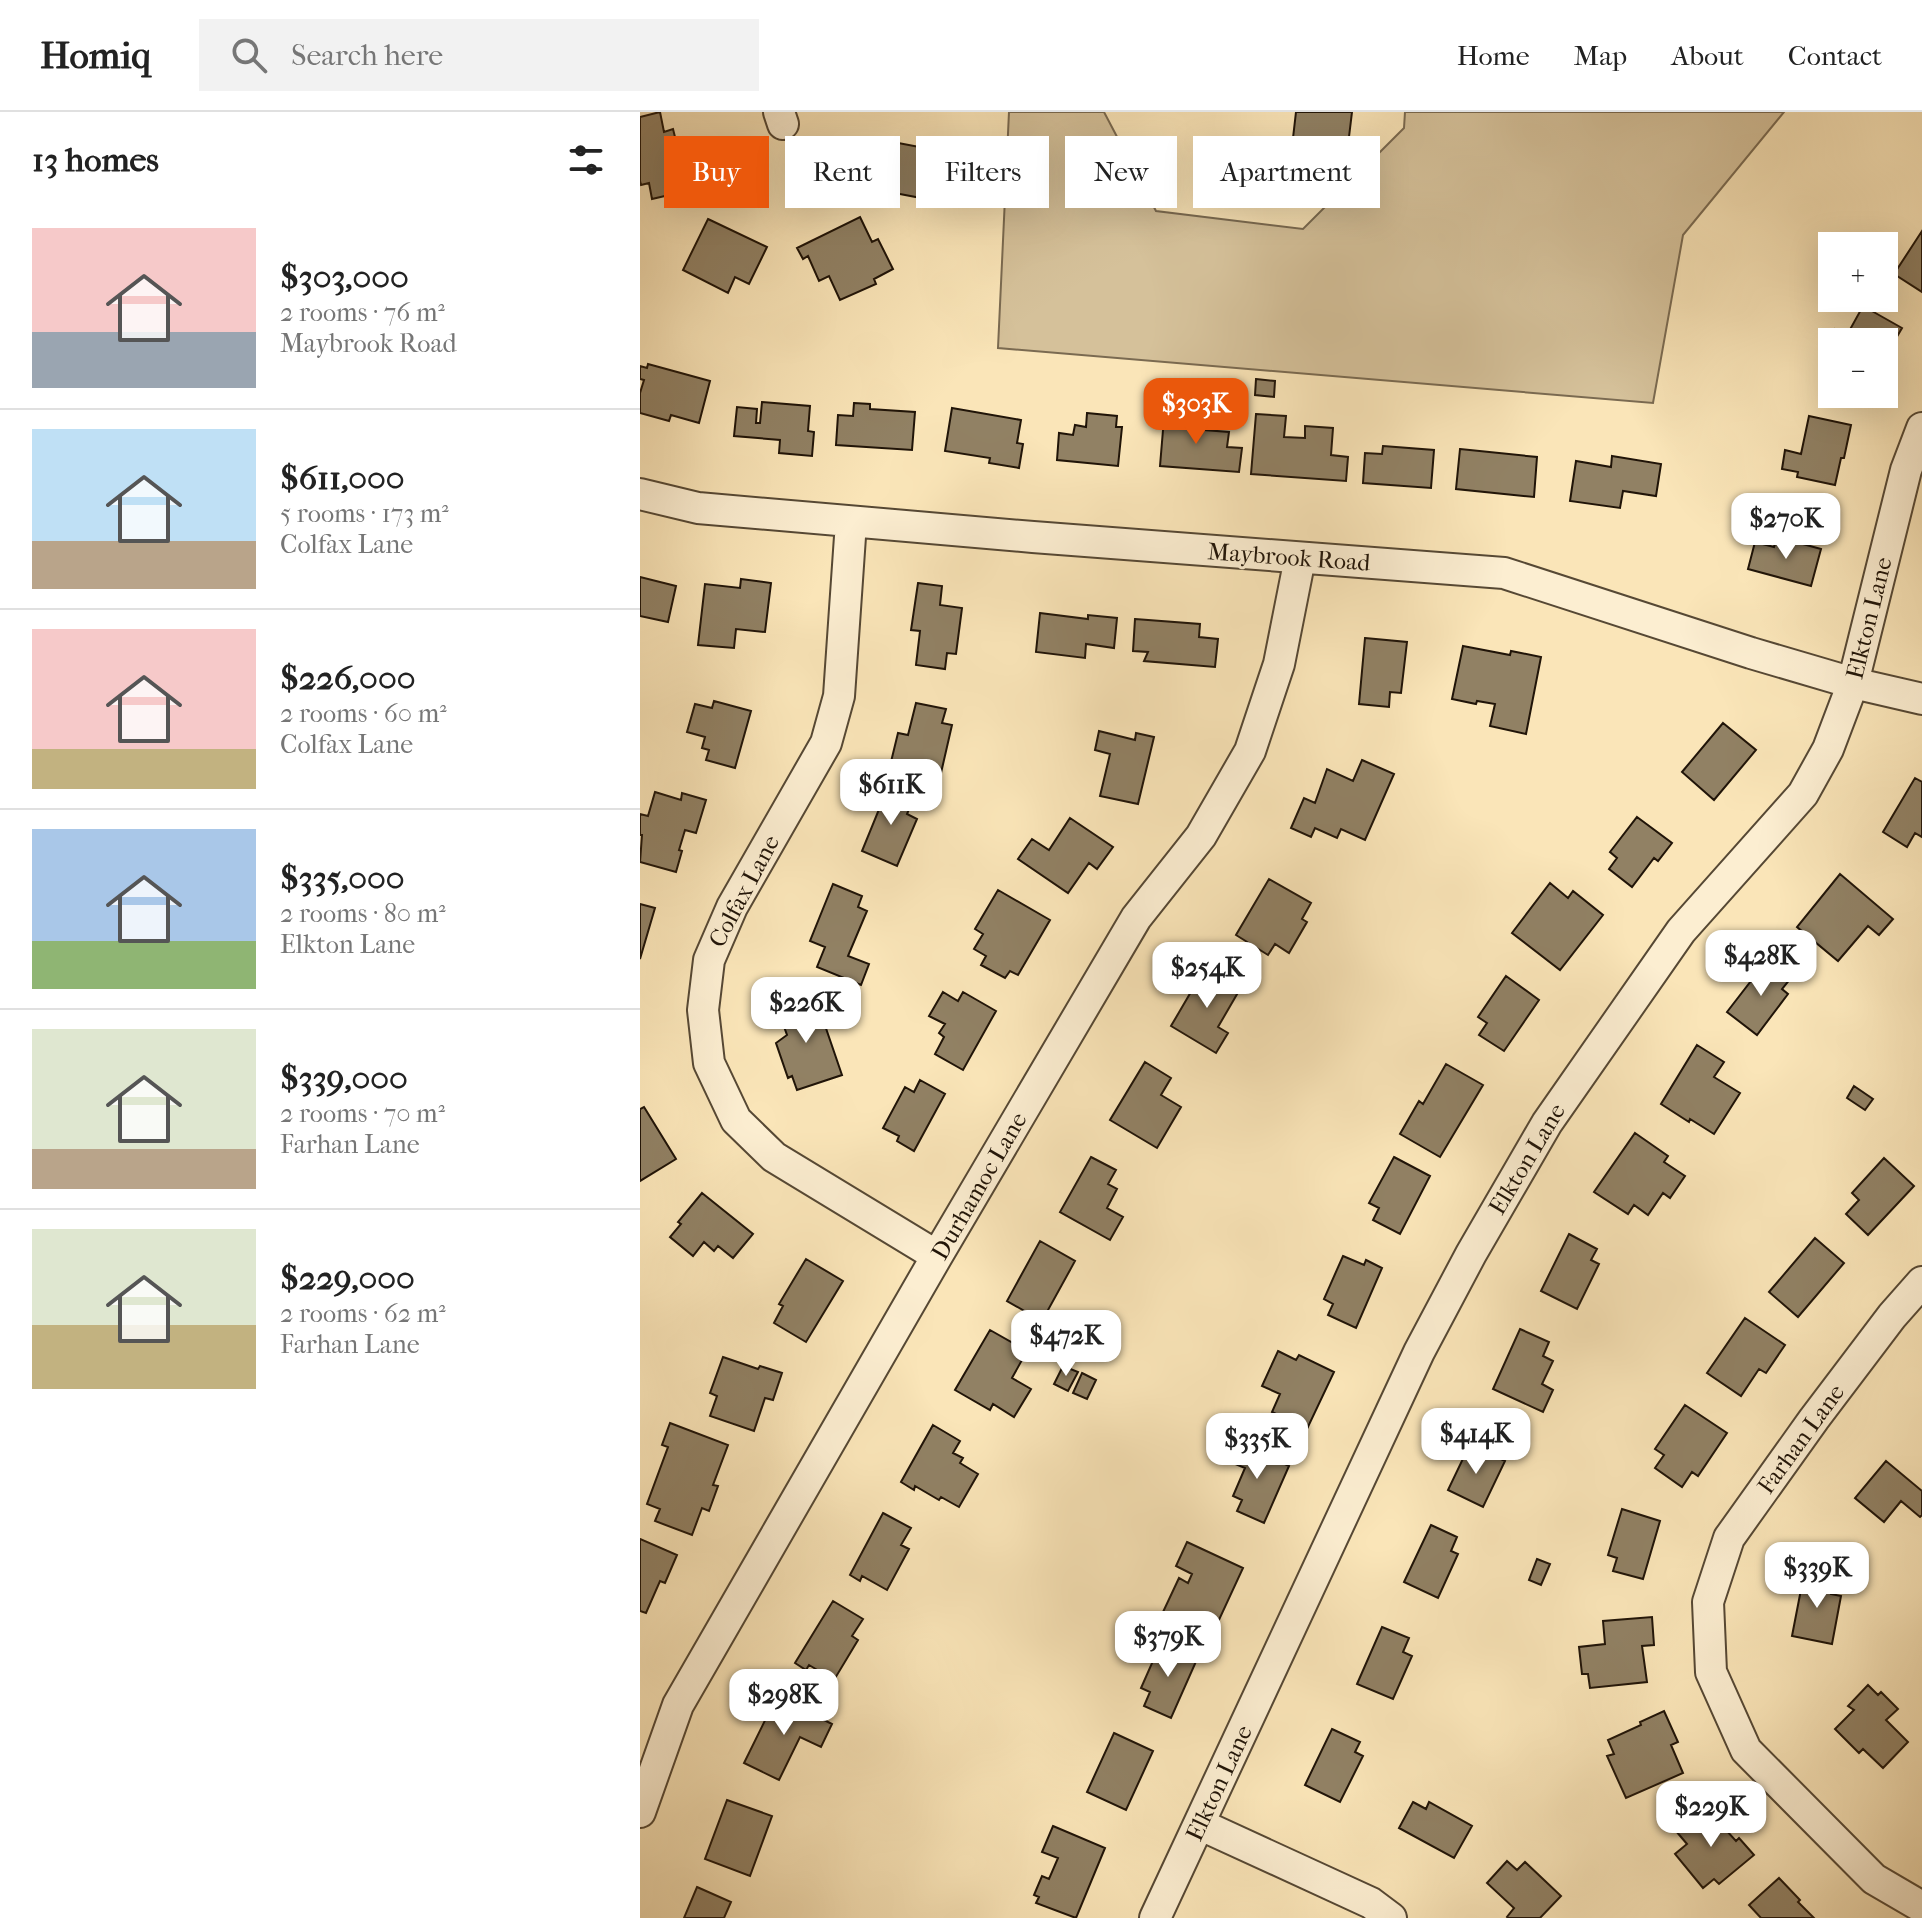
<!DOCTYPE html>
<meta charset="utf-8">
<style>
:root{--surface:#fff;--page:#f2f2f2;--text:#222;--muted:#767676;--line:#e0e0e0;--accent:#ea580c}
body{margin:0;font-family:"IM FELL French Canon",serif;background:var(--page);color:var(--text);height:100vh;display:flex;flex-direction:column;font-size:30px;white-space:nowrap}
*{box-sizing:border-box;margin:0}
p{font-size:26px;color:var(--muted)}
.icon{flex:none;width:44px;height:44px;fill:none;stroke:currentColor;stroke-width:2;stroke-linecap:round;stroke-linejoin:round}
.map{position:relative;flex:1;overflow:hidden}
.sheet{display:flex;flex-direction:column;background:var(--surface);width:640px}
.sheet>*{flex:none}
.top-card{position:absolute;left:24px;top:24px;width:760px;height:72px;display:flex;gap:16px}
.buttons{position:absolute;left:1178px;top:120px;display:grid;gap:16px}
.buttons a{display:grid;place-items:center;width:80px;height:80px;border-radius:0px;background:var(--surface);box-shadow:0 8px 32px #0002;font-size:40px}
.price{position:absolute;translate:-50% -68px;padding:0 18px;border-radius:16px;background:#fff;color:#222;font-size:26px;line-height:52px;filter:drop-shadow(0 2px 4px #0008)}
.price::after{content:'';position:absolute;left:50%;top:48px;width:24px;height:18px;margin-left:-12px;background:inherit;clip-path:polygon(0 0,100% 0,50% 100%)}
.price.on{background:var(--accent);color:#fff}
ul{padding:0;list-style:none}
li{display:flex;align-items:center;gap:24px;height:200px;padding:0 32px}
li+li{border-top:2px solid var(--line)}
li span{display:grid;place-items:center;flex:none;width:224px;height:160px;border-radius:0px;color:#555}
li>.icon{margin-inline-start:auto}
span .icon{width:96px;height:96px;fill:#fffc;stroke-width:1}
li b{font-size:34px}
h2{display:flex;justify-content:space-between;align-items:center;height:96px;padding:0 32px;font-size:34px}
.chip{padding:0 28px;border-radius:0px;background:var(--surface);box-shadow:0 8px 32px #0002;font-size:28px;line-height:72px}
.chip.on{background:var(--accent);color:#fff}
header{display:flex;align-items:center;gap:48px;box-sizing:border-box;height:112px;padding:0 40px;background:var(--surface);border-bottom:2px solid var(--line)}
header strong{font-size:38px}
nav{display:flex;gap:44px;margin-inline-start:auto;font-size:28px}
.search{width:560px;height:72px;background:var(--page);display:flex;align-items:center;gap:20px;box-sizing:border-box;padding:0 28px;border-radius:0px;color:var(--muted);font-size:30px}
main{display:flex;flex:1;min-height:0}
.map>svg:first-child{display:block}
</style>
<header>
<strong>Homiq</strong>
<div class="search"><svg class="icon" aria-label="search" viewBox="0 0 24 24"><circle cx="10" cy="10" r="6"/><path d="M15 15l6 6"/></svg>Search here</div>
<nav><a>Home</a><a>Map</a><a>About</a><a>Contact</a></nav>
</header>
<main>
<section class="sheet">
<h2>13 homes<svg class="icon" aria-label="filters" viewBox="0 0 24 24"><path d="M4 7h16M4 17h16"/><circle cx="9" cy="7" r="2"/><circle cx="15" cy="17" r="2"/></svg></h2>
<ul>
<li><span style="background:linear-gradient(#f6c9c9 65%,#9aa5b1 0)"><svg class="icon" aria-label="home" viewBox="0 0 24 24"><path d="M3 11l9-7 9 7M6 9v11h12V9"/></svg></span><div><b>$303,000</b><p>2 rooms · 76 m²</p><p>Maybrook Road</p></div></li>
<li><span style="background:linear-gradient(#bfe0f5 70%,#b9a48a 0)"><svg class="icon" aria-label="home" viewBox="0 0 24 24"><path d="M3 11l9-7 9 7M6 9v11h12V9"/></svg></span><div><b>$611,000</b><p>5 rooms · 173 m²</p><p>Colfax Lane</p></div></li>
<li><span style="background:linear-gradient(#f6c9c9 75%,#c2b280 0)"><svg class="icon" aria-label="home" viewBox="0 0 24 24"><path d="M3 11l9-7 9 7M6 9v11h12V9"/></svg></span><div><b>$226,000</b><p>2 rooms · 60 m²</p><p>Colfax Lane</p></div></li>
<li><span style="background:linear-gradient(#a9c7e8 70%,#8fb573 0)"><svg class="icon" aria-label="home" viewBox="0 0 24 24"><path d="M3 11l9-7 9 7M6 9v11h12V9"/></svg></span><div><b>$335,000</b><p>2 rooms · 80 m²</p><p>Elkton Lane</p></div></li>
<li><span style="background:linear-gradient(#dfe7d0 75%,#b9a48a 0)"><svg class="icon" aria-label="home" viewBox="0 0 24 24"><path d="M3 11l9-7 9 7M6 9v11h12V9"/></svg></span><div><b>$339,000</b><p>2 rooms · 70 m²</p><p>Farhan Lane</p></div></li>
<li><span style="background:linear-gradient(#dfe7d0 60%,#c2b280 0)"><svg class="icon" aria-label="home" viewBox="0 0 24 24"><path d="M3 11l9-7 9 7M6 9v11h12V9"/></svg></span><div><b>$229,000</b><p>2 rooms · 62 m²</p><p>Farhan Lane</p></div></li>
</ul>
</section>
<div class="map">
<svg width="1282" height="1806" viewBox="0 0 1282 1806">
<rect width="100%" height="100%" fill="#fae5b8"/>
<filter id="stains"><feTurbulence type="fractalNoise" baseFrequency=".0025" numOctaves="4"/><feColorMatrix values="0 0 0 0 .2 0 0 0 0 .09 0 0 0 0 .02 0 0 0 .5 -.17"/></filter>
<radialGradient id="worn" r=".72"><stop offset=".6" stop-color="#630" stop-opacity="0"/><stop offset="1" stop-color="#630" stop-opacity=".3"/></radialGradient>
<path fill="#d5c19a" stroke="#7a6a51" stroke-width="2" d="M369 0H464L516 99 663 117 764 16 765 0H1144L1043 123 1013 291 358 236Z"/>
<path fill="#918164" stroke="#201408" stroke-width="2" d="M20 0 24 20 33 17 40 45 34 46 42 80 12 87 9 71 1 73 0 69V5Z
M656 0H712L705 58 650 52Z
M253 30 290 37 281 86 244 79Z
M220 105 232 130 238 127 253 157 234 167 236 172 200 188 189 164 179 169 168 144 163 147 157 136Z
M68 107 127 135 109 172 95 165 88 181 43 158Z
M1282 119V180L1254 162Z
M1223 194 1262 216 1245 245 1244 230H1192V234L1187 231 1195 217 1207 223Z
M8 252 70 269 59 311 31 303 29 309 0 301V281L4 268 0 267V254L7 256Z
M616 267 635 269 634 285 615 283Z
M122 290 170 294 168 319 174 320 172 344 139 341 140 328 94 324 97 295 117 297 116 311H120Z
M214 291 230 292V297L275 300 272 338 196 333 198 303 213 304Z
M525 294 548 296 547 309H540L539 316 589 320 587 335 602 336 599 360 520 354Z
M312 296 381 308 377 331 383 332 379 356 349 351 350 346 305 339Z
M447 301 477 304 476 315H482L478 354 417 348 419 321 433 323 435 313 446 315Z
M616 302 646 304 644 325 665 326V314L693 316 691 343 708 345 706 369 611 362Z
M1169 304 1211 313 1204 346H1201L1195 373 1157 365 1158 360 1142 357 1145 338 1161 342Z
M743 334 794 338 791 376 723 371 725 341 742 342Z
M820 337 897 345 894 385 816 377Z
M972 344 1021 352 1016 384 983 379 980 396 930 389 936 349 971 355Z
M1137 425 1181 437 1171 474 1108 457 1115 430 1134 435Z
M0 465 36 474 28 510 0 504Z
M101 467 131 471 125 520 96 517 94 536 58 533 65 472 100 476Z
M278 471 302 474 300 493 322 496 316 542 307 541 305 557 276 553 280 519 271 518Z
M400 501 448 507V503L477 506 474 536 446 532 445 546 396 540Z
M495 507 560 512 559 525 578 527 575 555 504 549 508 540 493 539Z
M725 526 767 530 761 581 750 580 749 595 719 592Z
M823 534 870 543 871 539 901 545 886 622 850 614 855 592 837 589 836 592 812 587Z
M74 589 111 599 95 656 66 648 69 638 62 636 65 625 47 620 55 592 72 596Z
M276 591 306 597 302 611 312 613 301 661 274 655 273 659 250 654 258 621 268 623Z
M1083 611 1116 638 1074 688 1042 660Z
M459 619 495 628 496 621 514 625 498 692 460 684 470 642 455 638Z
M722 648 754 662 725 728 701 717 697 726 675 716 671 725 651 716 664 686 675 691 687 657 713 669Z
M1275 666 1282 670V725L1275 721 1267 735 1243 720Z
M246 673 274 685 267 702 277 707 257 754 222 739 240 695 238 693Z
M15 680 41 688 42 681 66 688 56 721 45 718 39 738 42 739 36 760 0 750 2 723H0V702L8 704Z
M997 705 1032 731 1018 749 1014 746 992 775 969 757 977 746 970 740Z
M430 706 473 735 457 757 449 751 428 781 378 747 392 727 409 738Z
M1200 762 1253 807 1239 823 1228 814 1198 849 1157 815Z
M629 767 671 791 662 807 667 810 649 841 635 832 628 843 596 823Z
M910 771 928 786 933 779 963 803 920 858 872 821Z
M193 772 222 784 218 795 227 799 208 844 229 852 221 873 177 855 185 835 170 829Z
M358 778 410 808 378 863 370 859 365 866 341 853 346 844 334 837 343 822 335 817Z
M0 792 15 796 0 847Z
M1128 847 1151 866 1142 877 1148 882 1117 923 1087 900Z
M565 856 600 877 578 915 588 921 576 941 531 914Z
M866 864 899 888 864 939 839 923 847 911 838 905Z
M303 880 318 889 323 880 356 899 323 958 295 942 304 925 299 921 305 912 289 904Z
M167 885 171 896 178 893 202 963 157 978 152 964 148 966 136 931 147 923 137 895Z
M1057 933 1084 950 1074 965 1100 981 1074 1022 1050 1007 1049 1010 1021 992Z
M505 950 531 966 521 983 541 995 517 1036 470 1008Z
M806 952 843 973 800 1045 760 1022 779 989 783 992Z
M280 968 305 982 274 1039 257 1029 259 1024 243 1016 265 975 274 980Z
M1214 974 1233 987 1225 998 1207 986Z
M4 995 36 1047 0 1069V997Z
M995 1021 1028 1044 1024 1050 1045 1064 1030 1086 1023 1081 1008 1103 994 1093 988 1102 954 1080Z
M451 1045 476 1058 468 1072 477 1077 467 1096 483 1105 470 1128 420 1100Z
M754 1045 790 1064 760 1122 733 1108 739 1096 729 1091Z
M1244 1046 1274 1074 1228 1123 1206 1102 1219 1088 1212 1081Z
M62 1081 113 1122 93 1146 78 1134 74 1139 64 1130 53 1144 30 1125 41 1112 38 1110Z
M929 1122 957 1137 951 1148 959 1152 937 1197 901 1179Z
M1175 1126 1204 1151 1158 1205 1129 1180Z
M400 1129 435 1149 402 1209 367 1189Z
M703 1144 724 1153 726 1148 742 1156 716 1216 688 1203 693 1192 684 1187Z
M166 1147 203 1169 166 1230 134 1211 143 1194 139 1192Z
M1105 1206 1145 1233 1126 1261 1119 1257 1101 1284 1067 1261Z
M880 1217 909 1230 903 1244 913 1249 902 1272 913 1278 903 1300 853 1277Z
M350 1218 387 1239 372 1266 391 1277 374 1305 353 1292 350 1298 315 1278Z
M638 1239 656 1248 659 1243 694 1260 667 1317 632 1300 640 1282 622 1274Z
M83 1245 118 1257 120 1254 142 1261 133 1288 125 1286 114 1319 70 1304 77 1284 70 1281Z
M423 1254 438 1260 428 1279 414 1272Z
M442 1261 456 1268 447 1287 433 1281Z
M1045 1293 1087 1321 1058 1364 1052 1360 1042 1375 1015 1356 1024 1343 1015 1337Z
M30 1311 88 1333 73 1373 78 1374 69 1399 62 1396 52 1423 15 1409 20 1397 7 1392 28 1335 22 1333Z
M293 1313 320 1329 313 1341 323 1346 320 1351 338 1362 319 1395 301 1385 299 1388 275 1374 274 1378 261 1370Z
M597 1330 649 1354 624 1411 597 1399 602 1388 593 1384 605 1356 588 1349Z
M830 1332 865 1349 843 1395 808 1378Z
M1246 1349 1282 1379V1403L1280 1405 1261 1389 1244 1410 1215 1386Z
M982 1397 1020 1409 1003 1467 973 1459 977 1446 968 1443Z
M243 1401 271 1416 261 1433 269 1437 247 1478 222 1464 220 1469 210 1463Z
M791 1413 817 1425 811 1439 818 1442 798 1486 764 1470Z
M0 1427 37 1443 25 1471 20 1469 6 1501 0 1499Z
M547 1430 603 1456 572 1523 523 1500 539 1466 548 1471 552 1462 536 1454Z
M897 1447 910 1452 901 1473 889 1468Z
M1164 1462 1194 1468 1191 1482 1201 1484 1192 1532 1152 1524Z
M193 1489 223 1507 212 1524 218 1528 194 1568 169 1553 166 1558 155 1551Z
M1012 1505 1014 1533 1002 1534 1007 1570 950 1576 948 1562H942L939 1535 965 1532 963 1509Z
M742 1515 769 1526 763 1540 772 1544 753 1587 717 1572Z
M520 1533 535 1539 538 1536 558 1545 531 1606 504 1594 510 1580 501 1576Z
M1228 1573 1238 1583 1241 1580 1258 1597 1246 1608 1268 1630 1243 1656 1223 1637 1219 1641 1195 1617 1214 1598 1208 1594Z
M137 1584 192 1612 181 1635 160 1625 139 1668 104 1651Z
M1024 1599 1038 1630 1031 1633 1043 1661 986 1686 967 1644 974 1642 968 1628 1001 1613 1000 1610Z
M692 1617 720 1630 715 1640 723 1644 700 1690 665 1673Z
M474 1621 513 1639 486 1698 447 1680Z
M87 1688 132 1704 110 1764 65 1747Z
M773 1690 786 1697 789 1690 832 1714 814 1746 759 1716Z
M1065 1694 1076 1708 1081 1704 1089 1714 1085 1717 1096 1729 1099 1726 1114 1743 1079 1772 1074 1767 1063 1776 1035 1742 1047 1732 1036 1719Z
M413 1714 465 1736 436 1806 396 1791 399 1785 394 1783 402 1764 409 1767 418 1746 402 1740Z
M867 1749 877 1758 885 1750 921 1784 900 1806H868L867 1805 874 1796 847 1771Z
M1139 1766 1160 1788 1158 1790 1174 1806H1121L1109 1793Z
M57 1775 91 1790 84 1806H44Z"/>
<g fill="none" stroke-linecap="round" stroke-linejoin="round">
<defs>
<path id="minor" d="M139 0 143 12
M0 382 58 396 393 425 864 461 1111 541 1213 571 1282 587
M211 410 199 584 186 631 92 795 69 848 63 898 69 951 96 1008 134 1045 297 1144
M1282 1170 1252 1204 1174 1307 1089 1426 1068 1490 1071 1560 1106 1638 1234 1767 1282 1795
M0 1700 38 1593 297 1144 496 806 561 724 610 639 639 552 660 446
M559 1712 731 1791 751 1806
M515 1806 779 1240 831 1142 907 1011 1041 819 1163 682 1188 637 1213 571 1266 358 1282 316"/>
</defs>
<use href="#minor" stroke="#564834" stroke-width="34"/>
<use href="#minor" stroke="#fceed1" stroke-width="30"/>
</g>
<g text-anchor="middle" stroke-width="6" stroke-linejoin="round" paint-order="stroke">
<g font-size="24" fill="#201408" stroke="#fceed1">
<text transform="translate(649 445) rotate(4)" y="8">Maybrook Road</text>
<text transform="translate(1229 506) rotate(-76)" y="8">Elkton Lane</text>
<text transform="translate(104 779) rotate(-62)" y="8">Colfax Lane</text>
<text transform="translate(887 1047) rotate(-59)" y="8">Elkton Lane</text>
<text transform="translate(339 1074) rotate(-60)" y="8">Durhamoc Lane</text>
<text transform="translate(1161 1327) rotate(-54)" y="8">Farhan Lane</text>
<text transform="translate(579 1671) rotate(-65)" y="8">Elkton Lane</text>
</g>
</g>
<rect width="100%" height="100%" filter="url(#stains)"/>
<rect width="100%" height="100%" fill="url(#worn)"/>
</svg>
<div class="buttons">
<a>+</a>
<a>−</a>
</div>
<b class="price on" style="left:556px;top:334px">$303K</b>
<b class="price" style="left:1146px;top:449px">$270K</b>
<b class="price" style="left:251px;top:715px">$611K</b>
<b class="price" style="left:1121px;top:886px">$428K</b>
<b class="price" style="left:567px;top:898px">$254K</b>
<b class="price" style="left:166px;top:933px">$226K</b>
<b class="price" style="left:426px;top:1266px">$472K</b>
<b class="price" style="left:836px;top:1364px">$414K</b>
<b class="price" style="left:617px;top:1369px">$335K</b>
<b class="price" style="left:1177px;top:1498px">$339K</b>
<b class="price" style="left:528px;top:1567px">$379K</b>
<b class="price" style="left:144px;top:1625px">$298K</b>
<b class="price" style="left:1071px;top:1737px">$229K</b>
<div class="top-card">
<a class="chip on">Buy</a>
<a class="chip">Rent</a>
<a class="chip">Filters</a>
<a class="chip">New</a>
<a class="chip">Apartment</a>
</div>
</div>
</main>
